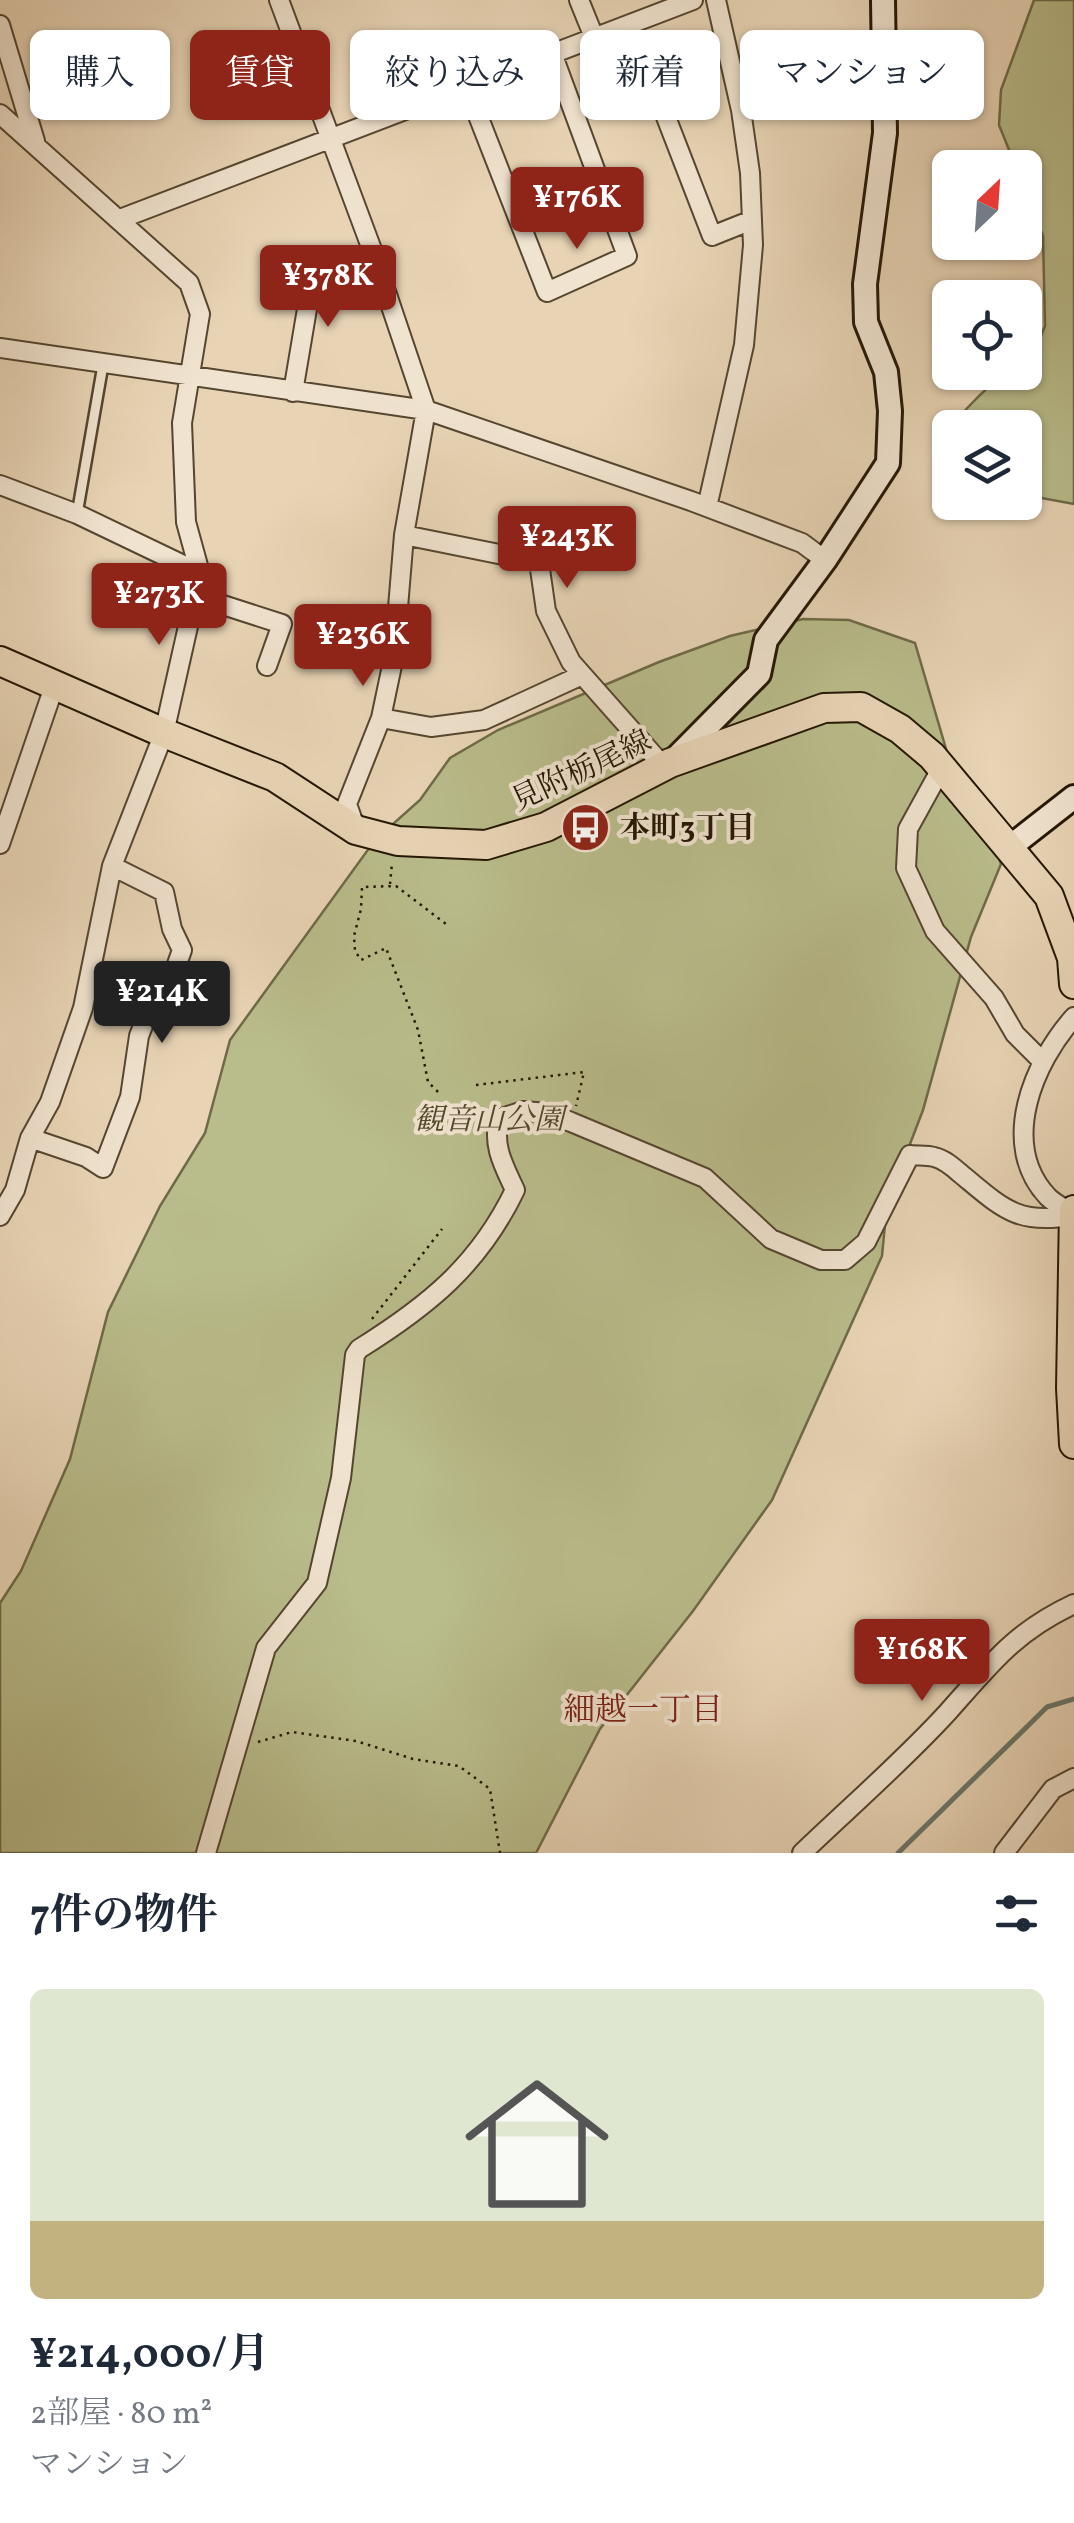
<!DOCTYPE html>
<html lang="ja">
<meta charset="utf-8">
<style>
:root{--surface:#fff;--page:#f2f2f3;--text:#1f2937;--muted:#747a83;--line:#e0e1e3;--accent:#8f2418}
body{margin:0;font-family:Vollkorn,"Noto Serif JP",serif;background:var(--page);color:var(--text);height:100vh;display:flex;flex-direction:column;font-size:38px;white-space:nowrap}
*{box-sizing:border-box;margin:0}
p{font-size:32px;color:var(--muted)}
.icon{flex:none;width:55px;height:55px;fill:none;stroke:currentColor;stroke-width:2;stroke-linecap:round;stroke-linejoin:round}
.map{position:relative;height:1853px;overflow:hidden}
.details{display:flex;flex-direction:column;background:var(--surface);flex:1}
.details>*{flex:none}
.top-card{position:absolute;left:30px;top:30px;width:1015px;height:90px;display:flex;gap:20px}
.needle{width:65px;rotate:25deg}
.fabs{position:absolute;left:932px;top:150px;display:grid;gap:20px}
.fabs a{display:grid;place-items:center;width:110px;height:110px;border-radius:15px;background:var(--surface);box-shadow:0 2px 8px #0004;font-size:50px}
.price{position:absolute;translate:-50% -85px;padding:0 22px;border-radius:10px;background:var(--accent);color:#fff;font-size:32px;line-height:65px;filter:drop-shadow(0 2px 5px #0008)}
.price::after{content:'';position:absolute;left:50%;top:60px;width:30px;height:22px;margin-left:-15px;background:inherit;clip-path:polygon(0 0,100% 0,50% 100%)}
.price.current{background:#222;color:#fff}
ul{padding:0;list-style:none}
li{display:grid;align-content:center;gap:20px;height:530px;padding:0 30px}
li+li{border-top:2px solid var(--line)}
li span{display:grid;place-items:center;height:310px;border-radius:15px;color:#555}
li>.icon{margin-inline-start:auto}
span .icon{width:180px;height:180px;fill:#fffc;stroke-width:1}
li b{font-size:42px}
h2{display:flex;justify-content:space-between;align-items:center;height:120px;padding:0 30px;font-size:42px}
.pill{padding:0 35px;border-radius:15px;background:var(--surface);box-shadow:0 2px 8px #0004;font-size:35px;line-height:90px}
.pill.current{background:var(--accent);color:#fff}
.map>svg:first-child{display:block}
</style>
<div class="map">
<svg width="1074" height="1853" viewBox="0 0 1074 1853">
<rect width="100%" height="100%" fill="#e8d4b5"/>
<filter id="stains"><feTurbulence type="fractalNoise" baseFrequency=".002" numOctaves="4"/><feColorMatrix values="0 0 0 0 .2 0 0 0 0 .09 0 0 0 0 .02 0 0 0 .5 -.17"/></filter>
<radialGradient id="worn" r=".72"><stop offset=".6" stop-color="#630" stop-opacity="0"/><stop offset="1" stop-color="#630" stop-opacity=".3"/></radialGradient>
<path fill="#b9bc8b" stroke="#6e6a48" stroke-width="2.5" d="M1034 0H1074V504L1025 495V428L953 427 955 421C975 401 995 372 1025 372V360L1034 353 1045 326 1043 236 1025 190V168L1016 167 999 125 1001 90Z
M803 619 849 620 915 643 949 759 987 822 1001 864 971 937 923 1110 887 1204 882 1256 772 1500 693 1611 600 1729 536 1853H0V1603L21 1571 70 1459 108 1312 160 1206 205 1133 230 1040 375 840 420 800 450 758 498 730 659 662 730 636Z"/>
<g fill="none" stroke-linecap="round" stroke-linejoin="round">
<path stroke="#6a776c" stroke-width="5" d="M898 1853 1047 1707 1074 1699"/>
<defs>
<path id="lane" d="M77 514 103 365"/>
<path id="street" d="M279 0 371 247 426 410 404 535 394 656 381 718 347 804 355 827
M579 0 594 37
M630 24 712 236 752 220
M0 25 35 141
M466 85 547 292 627 256 552 53
M0 114 189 283 200 314 182 423 186 522 200 573 164 733 112 866 83 1008 50 1102 30 1138 15 1190 0 1216
M120 219 693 0
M0 348 426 410 691 501 802 543 825 560
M293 392 308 303 311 261
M0 485 77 514 200 573
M707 507 744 345 753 245 750 173 741 110 716 0
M404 535 539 562 546 611 571 662 664 767
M195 596 282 624 267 666
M381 718 431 727 484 720 582 675
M941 769 908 829 906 868 935 931 994 998 1015 1034 1042 1061
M0 844 55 684
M30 1138 86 1157 103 1168 130 1097 139 1036 151 1005 176 967 182 950 172 929 164 892 112 866
M1074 1215C1066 1209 1055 1204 1048 1197 998 1144 1034 1062 1074 1017
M206 1853 266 1648 317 1583 341 1478 355 1355 359 1349C428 1306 479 1265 515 1190 504 1166 492 1146 499 1119L523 1111 548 1113 571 1122 705 1178 771 1239 821 1260H845L866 1242 910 1155C917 1156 927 1155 934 1157 944 1159 953 1167 961 1174 1002 1208 1018 1226 1074 1215
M802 1853C850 1807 902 1762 947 1713 990 1665 1014 1632 1074 1604
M1004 1853 1053 1789 1074 1778"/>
<path id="secondary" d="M673 761 759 674 766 640 825 560 888 463 890 411 886 372 866 322 865 284 885 133 883 0
M1010 847 1074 797"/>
<path id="primary" d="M0 661 164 733 275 777 356 830 398 841 486 845 546 827 670 763 824 708 861 707 900 729 932 756 1049 896 1072 958 1074 984
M1074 1210 1071 1388 1074 1444"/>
</defs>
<use href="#lane" stroke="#554630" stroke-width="14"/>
<use href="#street" stroke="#554630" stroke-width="22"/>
<use href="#secondary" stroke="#241704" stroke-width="28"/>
<use href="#primary" stroke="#241704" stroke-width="32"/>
<path stroke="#241704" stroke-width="2.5" stroke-dasharray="2.5 5" stroke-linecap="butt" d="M390 884 392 863
M476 1085 584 1072 576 1106
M438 1092 428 1082 418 1030 386 948 361 960 355 951 354 936 361 909 362 887 396 886 446 924
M372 1319 442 1229
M258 1742 292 1732 356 1741 413 1759 459 1766 490 1789 500 1853"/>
<use href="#lane" stroke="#f0e3cf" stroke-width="9"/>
<use href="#street" stroke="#f0e3cf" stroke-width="18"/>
<use href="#secondary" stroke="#f0e3cf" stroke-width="22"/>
<use href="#primary" stroke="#e8d4b5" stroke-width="28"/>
</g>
<defs>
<symbol id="bus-disc" viewBox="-11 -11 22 22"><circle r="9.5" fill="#8f2418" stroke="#f0e3cf"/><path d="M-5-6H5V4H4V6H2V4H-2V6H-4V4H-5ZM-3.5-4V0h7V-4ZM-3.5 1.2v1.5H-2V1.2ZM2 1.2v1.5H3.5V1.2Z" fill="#fff"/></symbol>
</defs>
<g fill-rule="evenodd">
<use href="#bus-disc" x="558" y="800" width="55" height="55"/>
</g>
<g text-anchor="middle" stroke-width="8" stroke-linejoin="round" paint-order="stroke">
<g font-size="30" fill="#241704" stroke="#f0e3cf">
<text transform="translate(581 770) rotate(-25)" y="10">見附栃尾線</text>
</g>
<g font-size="30" font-weight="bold" fill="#241704" stroke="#f0e3cf" text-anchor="start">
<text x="620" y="837">本町3丁目</text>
</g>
<g font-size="30" font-style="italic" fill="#51492c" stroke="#f0e3cf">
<text x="489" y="1129">観音山公園</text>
</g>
<g font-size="32" fill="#7a1f14" stroke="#f0e3cf">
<text x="643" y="1720">細越一丁目</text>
</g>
</g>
<rect width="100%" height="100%" filter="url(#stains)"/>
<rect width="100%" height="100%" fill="url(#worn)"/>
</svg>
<div class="fabs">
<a><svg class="needle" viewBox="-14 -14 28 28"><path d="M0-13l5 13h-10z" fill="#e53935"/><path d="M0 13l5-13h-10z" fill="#747a83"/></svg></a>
<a><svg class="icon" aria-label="locate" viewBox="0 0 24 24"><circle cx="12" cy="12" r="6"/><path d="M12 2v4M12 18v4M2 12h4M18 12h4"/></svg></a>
<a><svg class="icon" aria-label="layers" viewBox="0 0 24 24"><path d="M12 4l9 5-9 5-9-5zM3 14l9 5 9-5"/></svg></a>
</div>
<b class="price" style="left:577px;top:252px">¥176K</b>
<b class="price" style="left:328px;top:330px">¥378K</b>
<b class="price" style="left:567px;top:591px">¥243K</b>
<b class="price" style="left:159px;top:648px">¥273K</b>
<b class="price" style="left:363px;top:689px">¥236K</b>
<b class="price current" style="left:162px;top:1046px">¥214K</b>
<b class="price" style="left:922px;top:1704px">¥168K</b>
<div class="top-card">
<a class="pill">購入</a>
<a class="pill current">賃貸</a>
<a class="pill">絞り込み</a>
<a class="pill">新着</a>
<a class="pill">マンション</a>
</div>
</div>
<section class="details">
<h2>7件の物件<svg class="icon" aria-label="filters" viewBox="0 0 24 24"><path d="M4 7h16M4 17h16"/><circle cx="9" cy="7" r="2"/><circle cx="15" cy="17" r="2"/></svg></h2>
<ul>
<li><span style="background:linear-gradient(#dfe7d0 75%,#c2b280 0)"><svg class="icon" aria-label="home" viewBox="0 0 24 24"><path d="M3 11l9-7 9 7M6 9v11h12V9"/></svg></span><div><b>¥214,000/月</b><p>2部屋 · 80 m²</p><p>マンション</p></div></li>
</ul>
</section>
